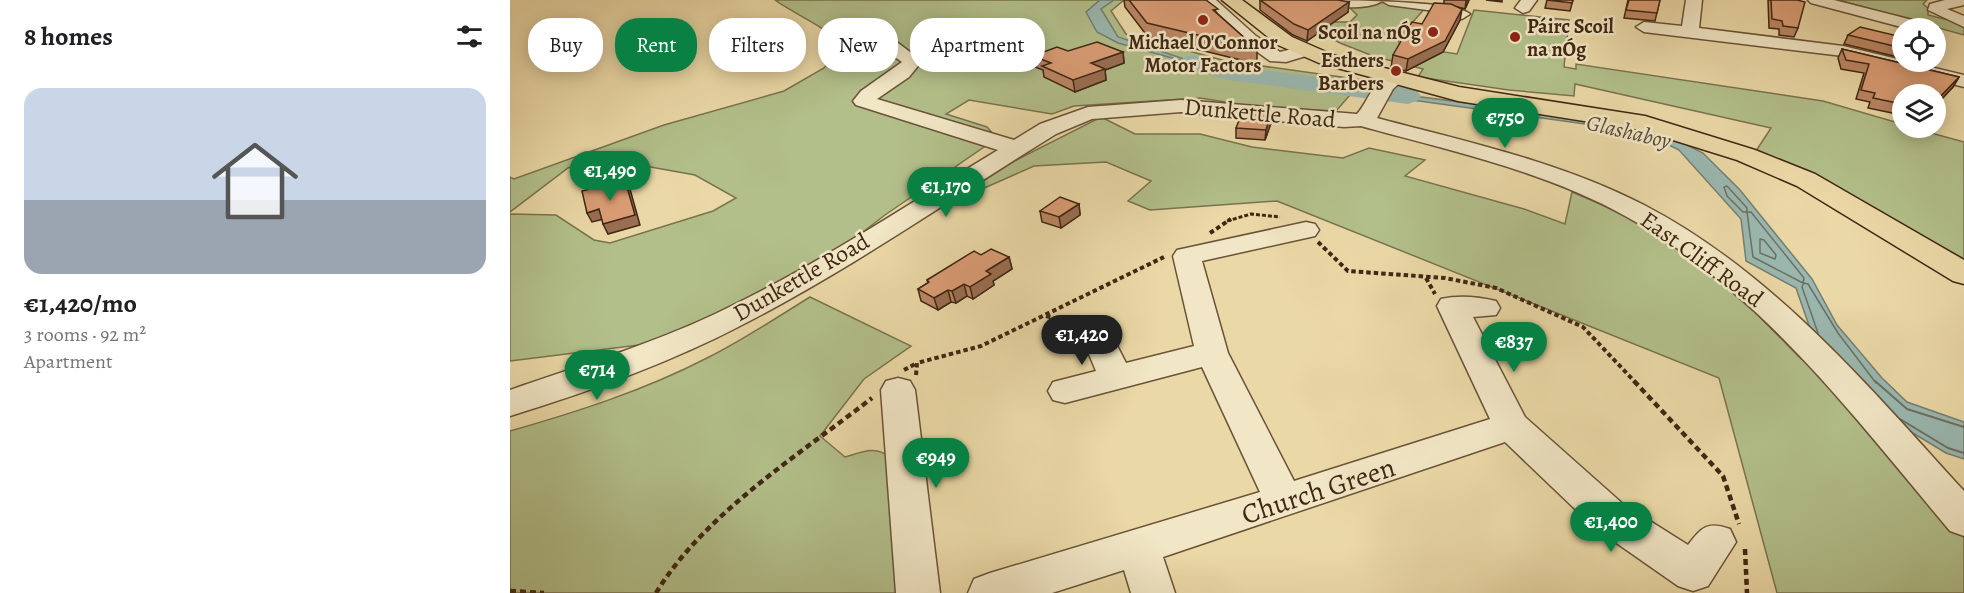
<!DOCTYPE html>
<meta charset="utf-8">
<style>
:root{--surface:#fff;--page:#f6f6f6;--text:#202124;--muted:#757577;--line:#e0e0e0;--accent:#0b8043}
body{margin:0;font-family:Alegreya,serif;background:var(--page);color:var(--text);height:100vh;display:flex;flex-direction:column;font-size:22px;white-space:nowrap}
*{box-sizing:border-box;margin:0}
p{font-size:20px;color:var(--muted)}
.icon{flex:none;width:33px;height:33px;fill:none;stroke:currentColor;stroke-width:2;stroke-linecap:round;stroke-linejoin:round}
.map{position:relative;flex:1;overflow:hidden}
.drawer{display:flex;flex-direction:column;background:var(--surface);width:510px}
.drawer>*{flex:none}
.hud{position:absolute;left:18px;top:18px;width:570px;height:54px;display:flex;gap:12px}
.controls{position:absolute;left:1382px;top:18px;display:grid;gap:12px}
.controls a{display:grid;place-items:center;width:54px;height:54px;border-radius:50%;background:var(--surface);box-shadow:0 3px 15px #0003;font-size:30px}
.price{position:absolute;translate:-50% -51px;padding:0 14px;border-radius:21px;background:var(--accent);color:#fff;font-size:20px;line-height:39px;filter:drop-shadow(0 2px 3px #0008)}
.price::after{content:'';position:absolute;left:50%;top:36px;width:18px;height:14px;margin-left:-9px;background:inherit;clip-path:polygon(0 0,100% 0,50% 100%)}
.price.selected{background:#222;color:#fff}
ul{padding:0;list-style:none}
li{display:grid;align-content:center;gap:12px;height:318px;padding:0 24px}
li+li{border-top:2px solid var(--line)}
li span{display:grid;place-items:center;height:186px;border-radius:18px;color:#555}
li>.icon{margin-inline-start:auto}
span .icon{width:108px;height:108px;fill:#fffc;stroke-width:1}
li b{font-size:26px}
h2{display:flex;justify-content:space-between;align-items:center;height:72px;padding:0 24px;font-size:26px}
.tag{padding:0 21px;border-radius:24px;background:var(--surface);box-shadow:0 3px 15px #0003;font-size:21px;line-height:54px}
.tag.selected{background:var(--accent);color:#fff}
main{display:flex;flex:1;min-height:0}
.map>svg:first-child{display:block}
</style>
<main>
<section class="drawer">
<h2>8 homes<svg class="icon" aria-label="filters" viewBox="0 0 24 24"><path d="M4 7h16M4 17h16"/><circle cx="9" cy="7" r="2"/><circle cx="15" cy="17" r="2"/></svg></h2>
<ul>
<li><span style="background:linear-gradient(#c9d6e8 60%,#9aa5b1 0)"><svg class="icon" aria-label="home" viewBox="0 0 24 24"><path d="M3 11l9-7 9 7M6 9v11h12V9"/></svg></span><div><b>€1,420/mo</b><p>3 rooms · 92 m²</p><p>Apartment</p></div></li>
</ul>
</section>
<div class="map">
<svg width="1454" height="593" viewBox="0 0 1454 593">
<rect width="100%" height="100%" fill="#ead8a6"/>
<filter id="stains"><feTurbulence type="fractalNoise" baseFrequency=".00333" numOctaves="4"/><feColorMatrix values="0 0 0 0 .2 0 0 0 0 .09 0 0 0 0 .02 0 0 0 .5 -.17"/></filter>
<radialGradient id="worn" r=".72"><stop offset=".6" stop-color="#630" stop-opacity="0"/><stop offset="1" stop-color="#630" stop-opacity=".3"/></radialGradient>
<path fill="#b2bf8a" stroke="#79734e" stroke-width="1.5" d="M265 0H614L601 11 616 34 716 61 853 80 826 111 753 108 690 98 564 106 542 114 459 100 436 114 477 127 487 138 375 215 301 272 145 343 0 361V214L46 215 84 240 100 243 203 211 226 198 185 175 135 166 103 155 58 168 0 212V177L4 179 154 125 274 91 314 68 332 43C322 31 281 12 265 0Z
M754 0 818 22H840L847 15 838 6 865 2 917 6 888 39 890 45 947 54 964 10 1059 20 1054 67 1066 69V64L1313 101 1392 124V128H1403L1454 142V259L1297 173 1246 151 1261 128 1065 84 1064 96 999 90 908 77 913 69 863 56 830 43Z
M1328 0H1417L1413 4 1418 8V15L1454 24V35Z
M591 117 625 134H690L742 147 833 158 859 148 915 160 895 176 1014 209 1055 224 1062 192 1114 214 1173 252 1243 310 1291 359 1332 380 1454 518V593H1267L1209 378 767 201 640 210 618 201 641 181 596 162 524 166 470 190 451 188Z
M300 297 401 346 354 379 310 436 335 457C352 452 367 445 380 458L387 593H0V431C67 412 135 390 197 358 233 340 266 318 300 297Z"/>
<path fill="#9ab8b0" stroke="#767e71" stroke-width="1.5" d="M590 0H604L591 9 608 37 683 62 730 74 1076 118 1159 136 1193 153 1230 190 1302 279 1327 325 1372 378 1397 402 1454 422V459L1436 453 1386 423 1303 337 1286 288 1236 261 1231 219 1169 150 1145 138 1075 124 727 76 608 43 587 32 576 12Z"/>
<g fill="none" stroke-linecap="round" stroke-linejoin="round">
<path stroke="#6d7062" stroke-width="1.5" d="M1217 186 1237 208V212H1233L1217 196 1214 187Z
M1237 212H1241L1294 278 1293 283 1243 257Z
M1250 239 1254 240 1266 255 1265 259 1250 253Z
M1308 333 1292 287 1294 283 1298 284 1328 333 1366 383"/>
<path stroke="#6d7062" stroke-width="2" d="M1365 381 1397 409 1454 427
M1390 419 1438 448 1454 453"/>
<path fill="#9ab8b0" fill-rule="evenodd" d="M682 55 720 66 898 88 907 91 911 96 907 101 898 104 718 80 674 67 670 62 674 57Z"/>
<defs>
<path id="minor" d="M689 0H706L746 36 770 52 793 46 802 51 799 55 776 62 760 61 724 35Z
M794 0C824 0 944 0 960 14L952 19 940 13 879 5 872 1C859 11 813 7 797 3Z
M1011 0H1027L1019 11 1013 13 1005 8Z
M1176 0H1192L1189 28 1333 46 1454 75V87L1333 56 1134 32 1126 27 1134 22 1172 26Z
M1298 0H1324L1418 24 1420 28H1395L1301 3Z
M1435 0H1454V5L1437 9 1454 16V27L1418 10 1420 4Z
M356 36 388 43 412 61 399 77 367 99 504 140 530 124 578 107 671 100 847 114C860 100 866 69 891 75L894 79 883 89 867 118C957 142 1051 162 1134 205 1263 272 1358 386 1454 491V536L1440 531C1343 416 1251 291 1117 217 1035 171 941 151 851 126L834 127 671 112 582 119 546 134C441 199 338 271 228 327 159 363 75 393 0 416V390C69 366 139 345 205 314 303 268 395 206 488 150L346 105 343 101 351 91 392 62 376 51 350 45 347 41Z
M796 222 805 224 809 230 805 236 692 261 718 353 784 481 980 419 927 306 931 299C949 295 969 297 986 301L990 308 986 315 963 317 1015 417 1113 504 1178 545C1192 527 1197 521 1220 529L1226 542 1198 586 1183 591 1168 586 1085 528 995 442 653 557 665 593H621L614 570 542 593H458L464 579 480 573 750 492 692 367 555 403 543 400 538 391 543 382 586 371 570 333 575 326 586 323 597 326 616 363 684 346 663 256 667 250Z
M388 378 400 381 405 390 430 593H386L371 390 376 381Z"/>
<path id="major" d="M712 0H732L782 37 823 55 949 87 1135 116 1245 150 1305 174 1454 260V284L1443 281 1287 186 1227 160 1131 130 948 101 809 63 768 45Z"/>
</defs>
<use href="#minor" stroke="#6a5338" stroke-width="3"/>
<use href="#major" stroke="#402713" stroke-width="3"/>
<path stroke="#402713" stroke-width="3" stroke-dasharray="4 2" stroke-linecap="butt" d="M717 221 741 214 770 217"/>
<path stroke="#402713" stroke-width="4" stroke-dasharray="4.5 3" stroke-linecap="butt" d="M700 233 721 219
M808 242 838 271 935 278 986 288 1073 327 1126 383
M916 278 925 294
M536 316 566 324
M394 370 407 363
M406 375 407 363 471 346 654 257"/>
<path stroke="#402713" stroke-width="4.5" stroke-dasharray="6 4" stroke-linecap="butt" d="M1124 381 1213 476 1229 524
M1235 549 1237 593
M0 591 34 593
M146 593C194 514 289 455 362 398"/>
<use href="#minor" fill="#f1e6c5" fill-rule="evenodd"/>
<use href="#major" fill="#ead8a6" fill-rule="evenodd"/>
</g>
<path fill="#bb8765" stroke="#402713" stroke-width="1.5" d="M614 0H696L708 14 747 49V64L638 37 615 7Z
M750 0 839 2 838 12 797 41 783 35 750 10Z
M934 0H959L955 9 948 7 950 20 933 52 896 71 881 67 883 55 912 24 934 4Z
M976 0H992V2Z
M1037 0H1063L1060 11 1035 8Z
M1118 0H1150L1145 21 1114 18Z
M1258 0H1287L1288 28 1284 37 1269 35V29L1259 28Z
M1338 35 1392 37V58L1334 44Z
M1332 49 1449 77 1443 87 1425 106V94H1392V115L1358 108 1360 102 1346 99 1354 73 1331 69 1328 58Z
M558 51 613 52 614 63 595 70 596 80 565 92 534 77 533 70 525 67 523 56Z
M1407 62H1421L1419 64Z
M761 123 755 140 726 138V128Z
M569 204 570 215 551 228 532 222 530 211Z
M471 255 499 257 502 269 483 281 484 285 463 299 457 296 446 303 441 302 428 310 411 301 408 289 418 283 417 280Z"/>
<path fill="#996e52" stroke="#402713" stroke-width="1.5" d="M957 0H959L955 9 956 1Z
M839 2 838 12 797 41 798 30Z
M952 9 950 20 933 52 896 71 898 59Z
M613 52 614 63 595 70 596 80 565 92 563 80 581 63Z
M1449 77 1443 87 1425 106V102Z
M761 113V123L755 140 756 130Z
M115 180 120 189 130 225 98 234 93 224Z
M569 204 570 215 551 228 549 217Z
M89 209 94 219 82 222 77 213Z
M499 257 502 269 483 281 484 285 463 299 460 287 476 271Z
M454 284 457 296 446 303 442 291Z
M438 290 441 302 428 310 424 298Z"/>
<path fill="#da9d75" stroke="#402713" stroke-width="1.5" d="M619 0H696L708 9 703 10 747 49 637 23Z
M750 0H828L839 2 798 30 784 24Z
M1037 0H1063L1062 3Z
M1119 0H1150L1147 13 1116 10Z
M1261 0H1287L1295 2 1288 28 1273 26 1272 21 1262 19Z
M924 3 941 4 952 9 935 41 898 59 883 55 902 22 912 24Z
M1350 27 1392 37V48L1338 35Z
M587 42 613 52 581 63 595 69 563 80 532 66 541 63 523 56 547 47 558 51Z
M1425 45 1432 46 1425 54Z
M1332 49 1449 77 1425 102V94H1392V104L1363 98 1365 93 1351 90 1359 64 1336 60Z
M733 110 761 113 756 130 726 128Z
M115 180 125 215 93 224 89 209 77 213 72 191Z
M550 197 569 204 549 217 530 211Z
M481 249 499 257 476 271 481 274 460 287 454 284 442 291 438 290 424 298 408 289 419 282 417 280 464 251 471 255Z"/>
<g fill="#8f2418" stroke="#f1e6c5" stroke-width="2">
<circle cx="693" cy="20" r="6"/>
<circle cx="923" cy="32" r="6"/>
<circle cx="1005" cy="37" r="6"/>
<circle cx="886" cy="71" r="6"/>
</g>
<g text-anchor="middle" stroke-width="5" stroke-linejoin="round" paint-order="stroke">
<g font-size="20" font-weight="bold" fill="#402713" stroke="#f1e6c5" text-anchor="end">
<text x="1017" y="33" text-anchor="start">Páirc Scoil<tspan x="1017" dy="23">na nÓg</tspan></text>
<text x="911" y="39">Scoil na nÓg</text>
<text x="693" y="49" text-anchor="middle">Michael O'Connor<tspan x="693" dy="23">Motor Factors</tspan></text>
<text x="874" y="67">Esthers<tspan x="874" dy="23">Barbers</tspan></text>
</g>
<g font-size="22" font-style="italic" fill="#564b3a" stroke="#f1e6c5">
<text transform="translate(1119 131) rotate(13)" y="8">Glashaboy</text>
</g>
<g font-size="24" fill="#402713" stroke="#f1e6c5">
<text transform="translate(750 113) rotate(5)" y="8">Dunkettle Road</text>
<text transform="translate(1192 259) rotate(36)" y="8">East Cliff Road</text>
<text transform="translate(291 277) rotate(-30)" y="8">Dunkettle Road</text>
</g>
<g font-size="28" fill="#402713" stroke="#f1e6c5">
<text transform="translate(808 490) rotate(-18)" y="10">Church Green</text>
</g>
</g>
<rect width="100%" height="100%" filter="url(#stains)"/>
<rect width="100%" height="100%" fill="url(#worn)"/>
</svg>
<div class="controls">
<a><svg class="icon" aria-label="locate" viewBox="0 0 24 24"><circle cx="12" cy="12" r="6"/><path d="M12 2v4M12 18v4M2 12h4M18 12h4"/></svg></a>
<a><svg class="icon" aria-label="layers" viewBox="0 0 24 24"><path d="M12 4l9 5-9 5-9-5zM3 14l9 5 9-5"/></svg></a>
</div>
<b class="price" style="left:995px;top:149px">€750</b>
<b class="price" style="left:100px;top:202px">€1,490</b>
<b class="price" style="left:436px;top:218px">€1,170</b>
<b class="price selected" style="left:572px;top:366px">€1,420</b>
<b class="price" style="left:1004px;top:373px">€837</b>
<b class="price" style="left:87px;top:401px">€714</b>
<b class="price" style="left:426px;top:489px">€949</b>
<b class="price" style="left:1101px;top:553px">€1,400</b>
<div class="hud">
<a class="tag">Buy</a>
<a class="tag selected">Rent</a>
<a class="tag">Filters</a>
<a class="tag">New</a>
<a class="tag">Apartment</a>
</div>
</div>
</main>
